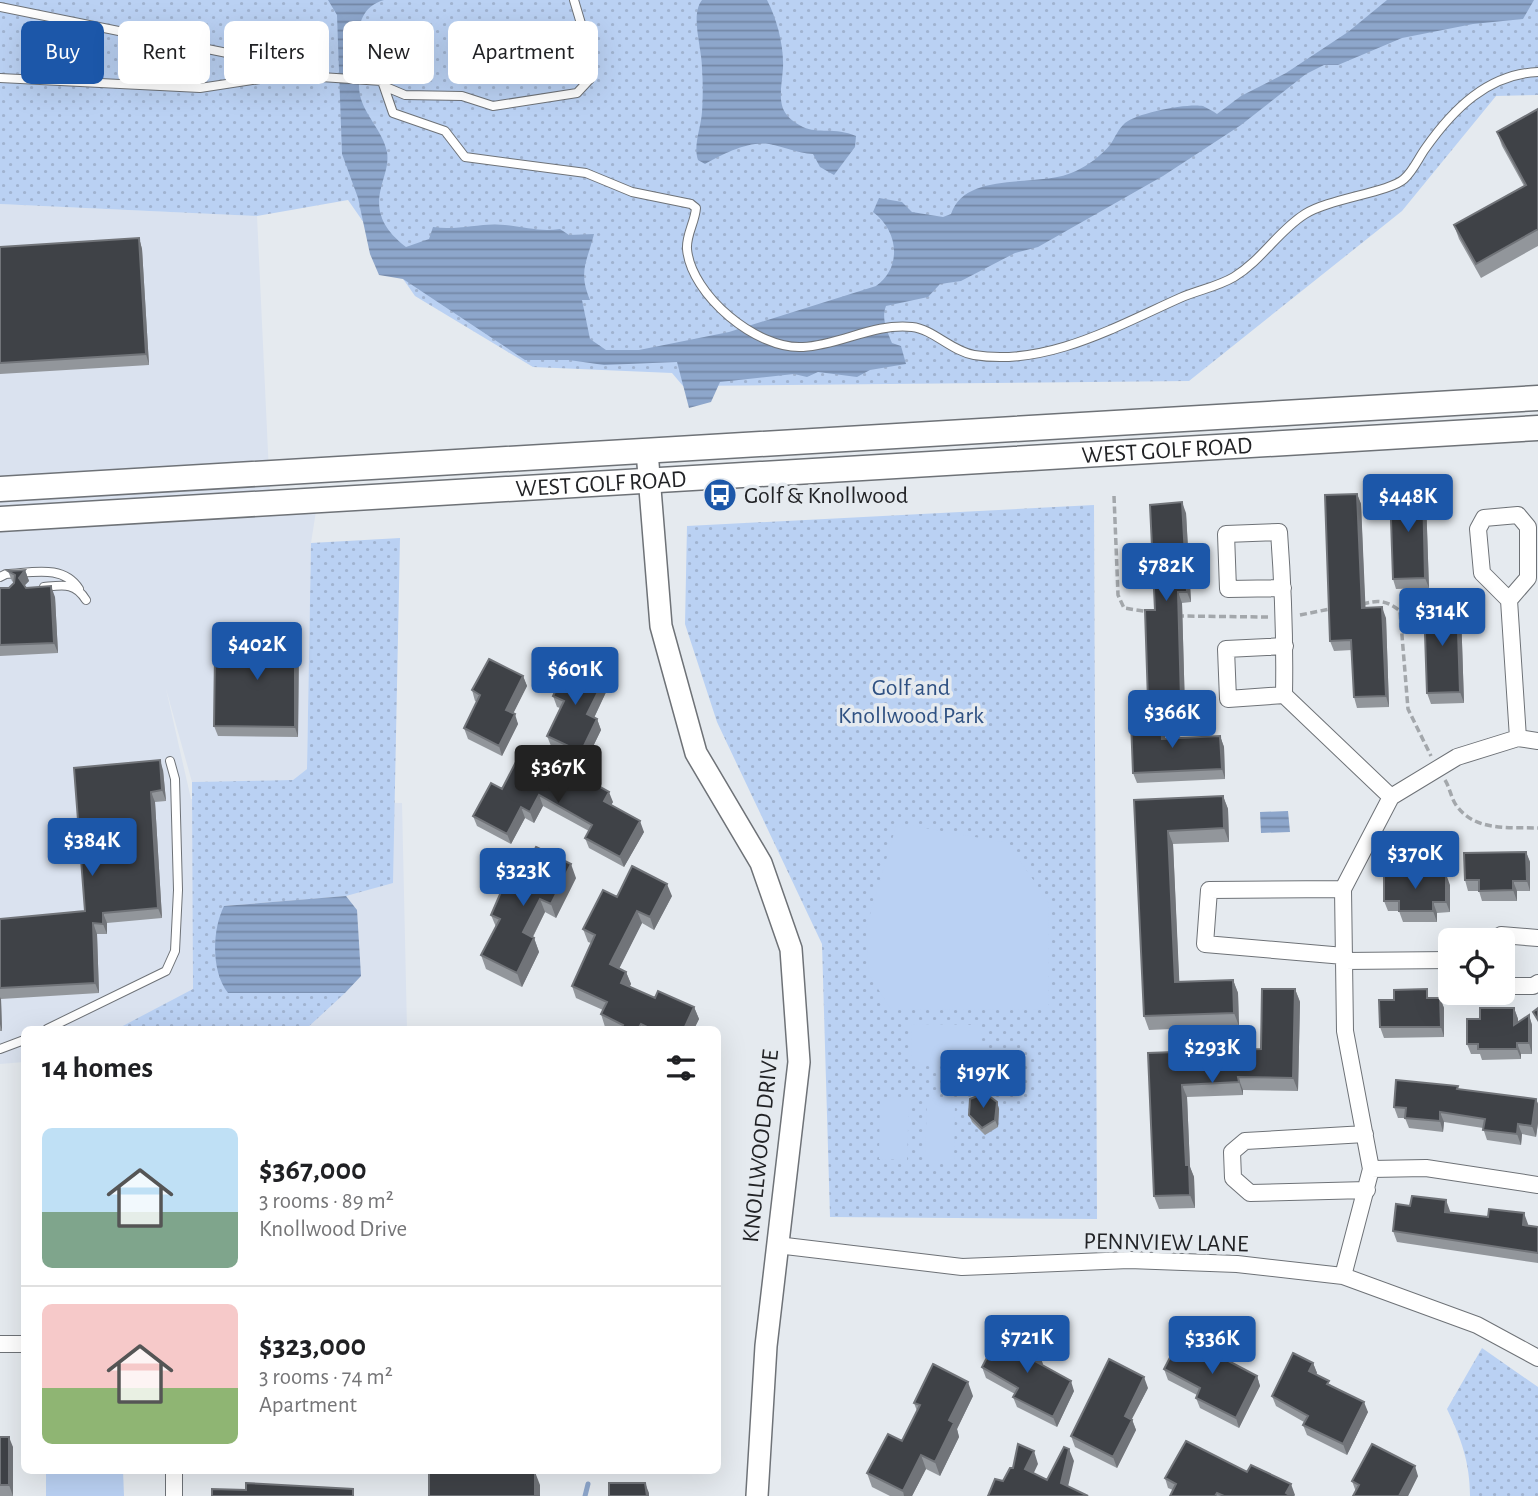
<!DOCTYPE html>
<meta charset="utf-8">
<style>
:root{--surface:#fff;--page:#f6f6f6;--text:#202124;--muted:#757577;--line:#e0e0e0;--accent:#1c57a9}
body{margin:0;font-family:"Alegreya Sans",sans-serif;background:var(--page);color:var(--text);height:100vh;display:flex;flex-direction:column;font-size:26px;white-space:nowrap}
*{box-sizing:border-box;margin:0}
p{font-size:23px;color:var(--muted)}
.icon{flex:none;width:38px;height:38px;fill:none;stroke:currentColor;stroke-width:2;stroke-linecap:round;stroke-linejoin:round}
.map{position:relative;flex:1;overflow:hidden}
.details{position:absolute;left:21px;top:1026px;width:700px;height:448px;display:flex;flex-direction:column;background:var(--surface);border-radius:10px;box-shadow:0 7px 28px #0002}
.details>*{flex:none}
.top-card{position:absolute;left:21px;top:21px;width:700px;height:63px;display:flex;gap:14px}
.tools{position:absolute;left:1438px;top:928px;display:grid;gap:14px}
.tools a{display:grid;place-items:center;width:77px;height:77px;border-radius:10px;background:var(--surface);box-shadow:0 7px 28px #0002;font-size:35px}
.price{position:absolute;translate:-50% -60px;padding:0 16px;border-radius:7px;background:var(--accent);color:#fff;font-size:23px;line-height:46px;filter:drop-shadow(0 2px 4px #0008)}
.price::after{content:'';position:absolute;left:50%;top:42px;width:21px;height:16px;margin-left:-10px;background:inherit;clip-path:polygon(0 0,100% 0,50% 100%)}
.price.current{background:#222;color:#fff}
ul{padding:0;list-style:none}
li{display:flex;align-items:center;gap:21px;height:175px;padding:0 21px}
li+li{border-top:2px solid var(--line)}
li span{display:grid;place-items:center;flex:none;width:196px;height:140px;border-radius:10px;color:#555}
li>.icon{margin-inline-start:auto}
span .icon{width:84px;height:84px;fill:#fffc;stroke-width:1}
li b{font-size:30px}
h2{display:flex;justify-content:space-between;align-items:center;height:84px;padding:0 21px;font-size:30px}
.pill{padding:0 24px;border-radius:10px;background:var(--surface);box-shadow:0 7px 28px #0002;font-size:24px;line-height:63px}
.pill.current{background:var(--accent);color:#fff}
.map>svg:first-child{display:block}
</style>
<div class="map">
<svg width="1538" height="1496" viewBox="0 0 1538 1496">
<defs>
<pattern id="grass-dots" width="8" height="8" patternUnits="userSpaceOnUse" patternTransform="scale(1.75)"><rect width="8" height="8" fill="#bad1f3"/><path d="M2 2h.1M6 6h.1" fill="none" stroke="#a0b3d0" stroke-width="1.8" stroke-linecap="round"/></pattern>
<pattern id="water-rules" width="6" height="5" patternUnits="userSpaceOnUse" patternTransform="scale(1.75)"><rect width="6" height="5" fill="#8da6cb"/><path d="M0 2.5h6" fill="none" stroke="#7387a5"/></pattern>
</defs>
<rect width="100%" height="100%" fill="#e5eaef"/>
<path fill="#dae2ef" d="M0 204 257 216 271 516 316 511 311 543 307 769 293 780 192 782 166 689 191 799 402 803 407 1029H24V1062L0 1064Z"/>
<path fill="url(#grass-dots)" d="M0 0H1538V95L1496 96 1402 211 1189 381 683 386 672 373 533 367 415 296 348 200 257 216 0 204Z
M1094 505 1097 1219 830 1217 822 944 717 722 685 624 687 526Z
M400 538 393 883 346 896 224 906 228 993H345L306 1029H117L193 989 192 782 293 780 307 769 311 543Z
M1482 1348 1538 1387V1496H1470C1470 1463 1461 1438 1447 1409Z"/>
<path fill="#bad1f3" d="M897 823 1008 843 1049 903 1048 1009 891 1010 869 974 866 928Z
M912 1024 982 1025 981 1065 911 1064Z
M880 1097 909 1098 907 1160 879 1159Z
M927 1098 955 1099 954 1161 925 1160Z
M46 1470H123L124 1496H46Z"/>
<path fill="url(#water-rules)" d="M328 0H384C353 9 358 41 359 67 359 78 358 90 361 99 367 118 383 132 387 152 389 165 384 175 381 188 374 215 387 232 406 247L429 239 433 227C458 231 482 222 505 225 526 227 539 232 560 229L569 235 594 234C587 262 578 271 590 300H582L590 339 606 350H639L729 332 876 286C902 268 899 231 873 212L879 198 902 202 912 212 943 217 951 214C966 169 1040 189 1076 171 1087 166 1102 155 1110 145 1115 138 1118 129 1125 123 1137 113 1187 103 1203 106 1207 108 1213 111 1217 114L1241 96 1286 73 1348 32 1387 0H1534L1523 19 1473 24 1402 38 1338 65H1324L1306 74 1241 125 1163 176 1038 247 1015 253 961 281 940 284 928 297 886 306C881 318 887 331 892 343L901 346 906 364 870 370 857 377 818 372 807 377 794 374 720 382 711 402 689 408 677 362 604 365 569 360H525L403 279 379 275 370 254 358 198 342 154 337 15Z
M702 0H767C777 19 784 46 783 68 781 95 774 113 803 127 818 134 835 127 856 136L855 147 834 175 820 167 813 154C797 153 785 147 769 144 748 141 723 154 705 164L698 160C693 145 701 128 702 112 703 98 703 83 702 68 702 48 690 15 702 0Z
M1288 811 1290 832 1261 833 1260 812Z
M346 896 357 910 361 976 345 993H228C211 972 212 930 224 906Z"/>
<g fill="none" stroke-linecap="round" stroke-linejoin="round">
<path stroke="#8da6cb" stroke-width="5" d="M585 1496 588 1484"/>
<defs>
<path id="lane" d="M0 7 232 54 290 75 382 81 393 113 445 131 465 157 586 173 632 192 691 204 696 208C695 222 686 235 687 249 691 295 757 350 803 347 841 345 873 323 912 327 933 329 951 351 974 355 1046 367 1117 326 1180 298 1198 290 1217 287 1234 277 1262 260 1278 231 1305 214 1328 199 1390 192 1404 179 1413 171 1418 159 1425 149 1453 109 1488 74 1538 72
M0 78 200 88 286 75
M386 87 405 95 462 96 493 106 577 93 590 79 585 37 574 0
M0 577 6 574C32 573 63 564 79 589
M44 587C63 585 75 582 86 600
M47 1029 166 971 175 951 178 890 175 779 170 761
M0 1049 24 1040"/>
<path id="street" d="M1283 588 1228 589 1226 534 1279 532C1283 586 1285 640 1284 695
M1509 600 1482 573 1478 529 1484 518 1518 515 1528 527V578L1509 600 1518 738
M1285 646 1226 649 1228 699 1284 695 1391 797
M1343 889 1209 890 1205 944 1344 956
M1492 940 1501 935 1538 938
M1344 961 1451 960
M1503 986H1533L1538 983
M1365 1134 1245 1141 1232 1152 1233 1178 1250 1193 1367 1190
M1371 1169 1426 1168 1538 1185
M777 1245 962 1267 1129 1260 1237 1264 1343 1276 1477 1325 1538 1358
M1343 1276 1371 1169 1345 1031 1343 889 1391 797 1457 757 1518 738 1538 741
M0 1344H24
M174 1470V1496"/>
<path id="secondary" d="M647 451 661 626 696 753 761 863 791 949 799 1062 766 1346 757 1496"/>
<g id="primary">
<path d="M0 489 1538 398"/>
<path id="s1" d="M0 519 1538 428"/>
</g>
</defs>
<use href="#lane" stroke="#6e7277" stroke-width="10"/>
<use href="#street" stroke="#6e7277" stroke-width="18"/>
<use href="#secondary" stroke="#6e7277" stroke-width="24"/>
<use href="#primary" stroke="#6e7277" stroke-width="27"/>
<path stroke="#a3a7ab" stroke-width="3.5" stroke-dasharray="7 3.5" stroke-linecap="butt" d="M1114 496 1118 595 1124 608 1149 612
M1362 604C1378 600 1386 600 1400 611L1408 709 1431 756
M1300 615 1330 609
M1177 616 1268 617
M1445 780C1450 788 1451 798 1456 805 1475 832 1509 827 1538 828"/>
<use href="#lane" stroke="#fff" stroke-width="8"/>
<use href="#street" stroke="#fff" stroke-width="16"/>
<use href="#secondary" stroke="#fff" stroke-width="21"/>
<use href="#primary" stroke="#fff" stroke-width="24"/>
</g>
<path fill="#92969b" d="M1538 109V246L1481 278 1459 239 1454 225 1524 186 1502 146 1497 132Z
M139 238 142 249 149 365 0 374V247Z
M1423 489 1426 499 1429 588 1396 589 1393 579Z
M1357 494 1361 504 1365 608 1386 618 1389 707 1357 708 1354 697 1352 650 1334 651 1330 641Z
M1186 513 1191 602 1182 603 1185 710 1151 711 1148 701 1155 610Z
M25 570 29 581 24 586 26 588 55 597 58 653 0 656V588H9L14 583 12 581 8 571Z
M1461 612 1464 703 1431 704 1427 693Z
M299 640 298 737 218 736 214 726 245 654Z
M523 676 527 686 513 713 518 724 502 756 468 739 464 728 477 702 475 701 472 690Z
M604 680 607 690 594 718 597 719 601 730 585 763 551 746 547 736 560 708 557 707 553 696Z
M1165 730V739L1220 736 1224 747 1225 779 1137 783 1133 773Z
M163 770 166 801 155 802 162 918 107 923V934H97L99 993 1 999 2 1031H0V919L85 911Z
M567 784 613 802 611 805 644 832 624 867 589 848 585 838 589 831 543 806 534 823 525 818 511 844 477 826 473 816 502 789Z
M1223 796 1228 809 1229 842 1173 844 1179 982 1233 980 1238 993 1239 1026 1149 1030 1144 1016 1134 800Z
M1526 852 1530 862V891H1517V901H1482L1479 891H1468L1465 880Z
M576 878 556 918 545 912 533 937 534 938 539 952 522 987 486 969 481 955 496 927 491 915 517 884Z
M1450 885V912L1437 913V922H1403L1399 911H1388L1384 901Z
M672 896 654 930 642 923 619 968 626 972 631 984 629 986 655 998 694 1007 699 1019 694 1029H610L605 1027 601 1014 603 1010 576 998 572 986 591 943 588 942 583 929 617 897Z
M1295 989 1300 1002 1298 1091 1243 1090V1095L1187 1097 1190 1167 1194 1177 1195 1208 1159 1209 1154 1196 1148 1053 1261 1049Z
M1430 998H1440L1444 1008V1037L1384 1038 1380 1027Z
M1514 1008 1518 1019V1022L1529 1015 1532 1025V1054H1521V1059L1482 1060 1480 1054H1471L1467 1044 1480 1019Z
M1459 1089 1536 1099 1538 1104V1123L1536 1137 1522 1134 1521 1145 1487 1140 1483 1128 1444 1122 1443 1132 1409 1128 1405 1118H1398L1394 1107Z
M997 1102 999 1109 998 1127 985 1135 972 1122 969 1115Z
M1450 1211V1213L1528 1224V1225L1538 1227V1263L1397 1242 1393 1231Z
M1313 1363 1317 1373 1316 1374 1368 1412 1347 1455 1307 1435 1303 1425 1304 1422 1276 1406 1272 1396Z
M1043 1364 1042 1365 1074 1391 1057 1427 1017 1407 1013 1397 1015 1394 986 1378 982 1367Z
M1164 1369 1257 1376 1260 1386 1239 1428 1200 1408 1196 1398 1197 1395 1168 1380Z
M1148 1388 1132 1419 1136 1430 1117 1468 1075 1447 1071 1436Z
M973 1396 957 1429 959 1437 940 1476 926 1469 912 1496H890L872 1487 867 1473 902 1441 917 1411 914 1403Z
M0 1437 13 1447V1496H0Z
M1247 1472 1295 1495 1294 1496H1170L1173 1490 1168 1488 1165 1478Z
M1418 1476 1408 1496H1353L1356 1492 1352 1481Z"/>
<path fill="#717479" d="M139 238 142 249 149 365 146 354Z
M1423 489 1426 499 1429 588 1425 578Z
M1357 494 1361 504 1366 618 1362 608Z
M1182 502 1186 513 1191 602 1187 592Z
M25 570 29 581 22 588 19 578Z
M51 586 55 597 58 653 54 643Z
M1178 592 1182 603 1185 710 1181 700Z
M1457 602 1461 612 1464 703 1460 692Z
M1382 607 1386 618 1389 707 1386 696Z
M295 630 299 640 298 737 295 727Z
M523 676 527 686 510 720 506 710Z
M604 680 607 690 591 724 587 714Z
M515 714 518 724 502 756 499 746Z
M597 719 601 730 585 763 581 752Z
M1161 719 1165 730V749L1162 739Z
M1220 736 1224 747 1225 779 1222 769Z
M160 760 163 770 166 801 162 790Z
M151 792 155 802 162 918 158 908Z
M609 792 613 802 607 812 604 801Z
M539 795 543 806 534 823 530 812Z
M1223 796 1228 809 1229 842 1224 828Z
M521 807 525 818 511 844 507 834Z
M640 821 644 832 624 867 620 857Z
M1168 831 1173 844 1180 996 1175 982Z
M1526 852 1530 862V891L1527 881Z
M571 864 576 878 556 918 551 904Z
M1446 874 1450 885V912L1446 902Z
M1513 881 1517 891V901L1513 890Z
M667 884 672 896 654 930 650 917Z
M540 899 545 912 528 946 523 932Z
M1433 902 1437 913V922L1433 911Z
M637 911 642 923 615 977 610 964Z
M103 913 107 923V934L103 924Z
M93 923 97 934 99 993 95 983Z
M534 938 539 952 522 987 517 973Z
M626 972 631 984 626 995 621 983Z
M1233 980 1238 993 1239 1026 1234 1013Z
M1295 989 1300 1002 1298 1091 1293 1078Z
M0 997 1 999 2 1031 0 1024Z
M1440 998 1444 1008V1037L1441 1027Z
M694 1007 699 1019 694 1029H684Z
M1514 1008 1518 1019V1035L1514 1025Z
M1529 1015 1532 1025V1054L1529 1043Z
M1517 1043 1521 1054V1059L1517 1049Z
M1238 1077 1243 1090V1095L1239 1082Z
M1182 1085 1187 1097 1190 1167 1194 1177 1195 1208 1190 1195 1186 1165Z
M1536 1099 1538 1104V1123L1536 1137 1532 1126Z
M997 1102 999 1109 998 1127 995 1120Z
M1440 1112 1444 1122 1443 1132 1440 1121Z
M1518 1124 1522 1134 1521 1145 1517 1134Z
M1446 1200 1450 1211 1448 1223 1445 1212Z
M1524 1213 1528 1224 1527 1235 1523 1225Z
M1039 1353 1043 1364 1039 1372 1035 1361Z
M1313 1363 1317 1373 1312 1381 1309 1371Z
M1257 1376 1260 1386 1239 1428 1236 1418Z
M1144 1377 1148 1388 1128 1426 1125 1416Z
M1071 1381 1074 1391 1057 1427 1053 1417Z
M968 1382 973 1396 957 1429 959 1437 940 1476 935 1462 949 1420Z
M1364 1402 1368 1412 1347 1455 1343 1444Z
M1132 1420 1136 1430 1117 1468 1113 1457Z
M9 1437 13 1447V1496L9 1485Z
M1069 1449 1074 1461 1066 1495 1061 1483Z
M1034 1451 1038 1464 1030 1481 1025 1469Z
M921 1455 926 1469 912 1496H904L903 1491Z
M1415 1466 1418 1476 1408 1496H1399Z
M535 1472 540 1485V1496H535Z
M645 1483 649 1493V1496H647Z
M1291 1484 1295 1495 1294 1496H1287L1286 1493Z"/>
<path fill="#3f4247" stroke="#717479" stroke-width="2" d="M1538 109V229L1476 264 1454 225 1526 185 1497 132Z
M139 238 146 354 0 363V247Z
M1423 489 1425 578 1393 579 1390 490Z
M1357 494 1362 608 1382 607 1386 696 1354 697 1351 640 1330 641 1325 495Z
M1182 502 1187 592H1178L1181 700 1148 701 1145 610H1155L1150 505Z
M25 570 19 578 26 588 51 586 54 643 0 645V588H9L14 583 15 575 8 571Z
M1457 602 1460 692 1427 693 1424 604Z
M246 630H295V727L214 726 215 654H245Z
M489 659 523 676 506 710 515 714 499 746 464 728 480 695 472 690Z
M569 663 604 680 587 714 597 719 581 752 547 736 564 701 553 696Z
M1161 719 1162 739 1220 736 1222 769 1133 773 1131 721Z
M518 758 567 784 573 772 609 792 604 801 640 821 620 857 585 838 592 825 539 795 530 812 521 807 507 834 473 816 491 783 502 789Z
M160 760 162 790 151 792 158 908 103 913V924L93 923 95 983 0 988V919L85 911 74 768Z
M1223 796 1224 828 1168 831 1175 982 1233 980 1234 1013 1144 1016 1134 800Z
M536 847 571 864 551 904 540 899 523 932 534 938 517 973 481 955 500 919 491 915 501 892 508 879 517 884Z
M1526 852 1527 881H1513V890L1479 891V880H1465L1464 853Z
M632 866 667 884 650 917 637 911 610 964 626 972 621 983 655 998 658 991 694 1007 684 1029H651L641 1024 638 1029H626L622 1027 623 1025 601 1014 607 1002 572 986 595 935 583 929 603 890 617 897Z
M1384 874H1446V902H1433V911H1399V901H1384Z
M1262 989H1295L1293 1078 1238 1077 1239 1082 1182 1085 1186 1165H1189L1190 1195 1154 1196 1148 1053 1261 1049Z
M1427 989V998H1440L1441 1027H1380L1379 1000H1394V990Z
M1480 1008H1514V1025L1529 1015V1043H1517V1049H1478V1044H1467V1019H1480Z
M1538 1008V1020L1533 1012Z
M1396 1080 1458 1086 1457 1089 1536 1099 1532 1126 1518 1124 1517 1134 1483 1130 1485 1119 1440 1112V1121L1405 1118 1406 1108 1394 1107Z
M985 1093 997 1102 995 1120 982 1128 969 1115 970 1099Z
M1412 1196 1446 1200 1445 1212 1488 1217 1489 1209 1524 1213 1523 1225 1538 1227V1253L1393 1231 1396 1204 1410 1206Z
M1000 1332 1039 1353 1035 1361 1071 1381 1053 1417 1013 1397 1018 1388 982 1367Z
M1181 1336 1257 1376 1236 1418 1196 1398 1200 1388 1164 1369Z
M1293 1353 1313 1363 1309 1371 1329 1381 1327 1384 1364 1402 1343 1444 1303 1425 1308 1416 1272 1396Z
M1109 1359 1144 1377 1125 1416 1132 1420 1113 1457 1071 1436Z
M933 1364 968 1382 949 1420 954 1423 935 1462 921 1455 903 1491 867 1473 888 1434 902 1441 920 1405 914 1403Z
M0 1437H9V1485H0Z
M1186 1441 1247 1472 1251 1465 1291 1484 1286 1493 1291 1496H1224L1217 1493 1215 1496H1170L1176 1484 1165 1478Z
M1018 1444 1034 1451 1025 1469 1047 1480 1064 1447 1069 1449 1061 1483 1088 1496H988L995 1479 1003 1481 1010 1468H1013Z
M1372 1444 1415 1466 1399 1496H1353L1359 1485 1352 1481Z
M429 1471 535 1472V1496H429Z
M246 1483 353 1489V1496H212V1489L246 1490Z
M609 1483H645L647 1496H609Z"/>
<defs>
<symbol id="bus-disc" viewBox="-11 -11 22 22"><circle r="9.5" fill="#1c57a9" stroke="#e5eaef"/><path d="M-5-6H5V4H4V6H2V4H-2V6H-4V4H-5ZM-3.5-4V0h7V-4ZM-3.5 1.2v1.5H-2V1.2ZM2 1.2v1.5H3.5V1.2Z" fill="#fff"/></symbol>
</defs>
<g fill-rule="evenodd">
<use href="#bus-disc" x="701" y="476" width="38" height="38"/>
</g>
<g text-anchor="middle" stroke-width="7" stroke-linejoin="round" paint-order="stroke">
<g font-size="24" fill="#222326" stroke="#e5eaef">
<text dy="8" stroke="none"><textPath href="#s1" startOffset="1169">WEST GOLF ROAD</textPath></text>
<text dy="8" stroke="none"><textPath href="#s1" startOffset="602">WEST GOLF ROAD</textPath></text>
<text transform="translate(760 1146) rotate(-84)" y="8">KNOLLWOOD DRIVE</text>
<text transform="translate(1166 1242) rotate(1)" y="8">PENNVIEW LANE</text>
</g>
<g font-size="24" fill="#222326" stroke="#e5eaef" text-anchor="start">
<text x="744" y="503">Golf &amp; Knollwood</text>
</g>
<g font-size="24" fill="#2f5182" stroke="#e5eaef">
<text x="911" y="695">Golf and<tspan x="911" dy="28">Knollwood Park</tspan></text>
</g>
</g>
</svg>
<div class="tools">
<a><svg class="icon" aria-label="locate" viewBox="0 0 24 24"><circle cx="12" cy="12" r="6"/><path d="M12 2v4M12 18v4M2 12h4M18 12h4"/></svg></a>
</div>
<b class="price" style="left:1408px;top:534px">$448K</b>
<b class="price" style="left:1166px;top:603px">$782K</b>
<b class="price" style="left:1442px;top:648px">$314K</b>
<b class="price" style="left:257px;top:682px">$402K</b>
<b class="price" style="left:575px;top:707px">$601K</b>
<b class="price" style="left:1172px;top:750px">$366K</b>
<b class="price current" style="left:558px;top:805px">$367K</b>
<b class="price" style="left:92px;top:878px">$384K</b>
<b class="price" style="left:1415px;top:891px">$370K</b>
<b class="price" style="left:523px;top:908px">$323K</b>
<b class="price" style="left:1212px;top:1085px">$293K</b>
<b class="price" style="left:983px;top:1110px">$197K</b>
<b class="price" style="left:1027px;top:1375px">$721K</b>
<b class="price" style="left:1212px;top:1376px">$336K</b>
<div class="top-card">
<a class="pill current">Buy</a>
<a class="pill">Rent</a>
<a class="pill">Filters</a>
<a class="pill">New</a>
<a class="pill">Apartment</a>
</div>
<section class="details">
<h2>14 homes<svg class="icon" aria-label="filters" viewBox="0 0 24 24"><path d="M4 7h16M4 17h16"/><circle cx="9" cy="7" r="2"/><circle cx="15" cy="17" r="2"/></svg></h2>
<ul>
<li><span style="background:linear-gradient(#bfe0f5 60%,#7fa58c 0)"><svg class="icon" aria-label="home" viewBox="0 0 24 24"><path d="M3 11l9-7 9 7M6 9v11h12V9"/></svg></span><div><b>$367,000</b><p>3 rooms · 89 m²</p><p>Knollwood Drive</p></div></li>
<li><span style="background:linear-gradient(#f6c9c9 60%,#8fb573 0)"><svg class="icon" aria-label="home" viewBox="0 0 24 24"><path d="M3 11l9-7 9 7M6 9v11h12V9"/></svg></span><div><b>$323,000</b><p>3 rooms · 74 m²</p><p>Apartment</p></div></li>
</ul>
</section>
</div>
